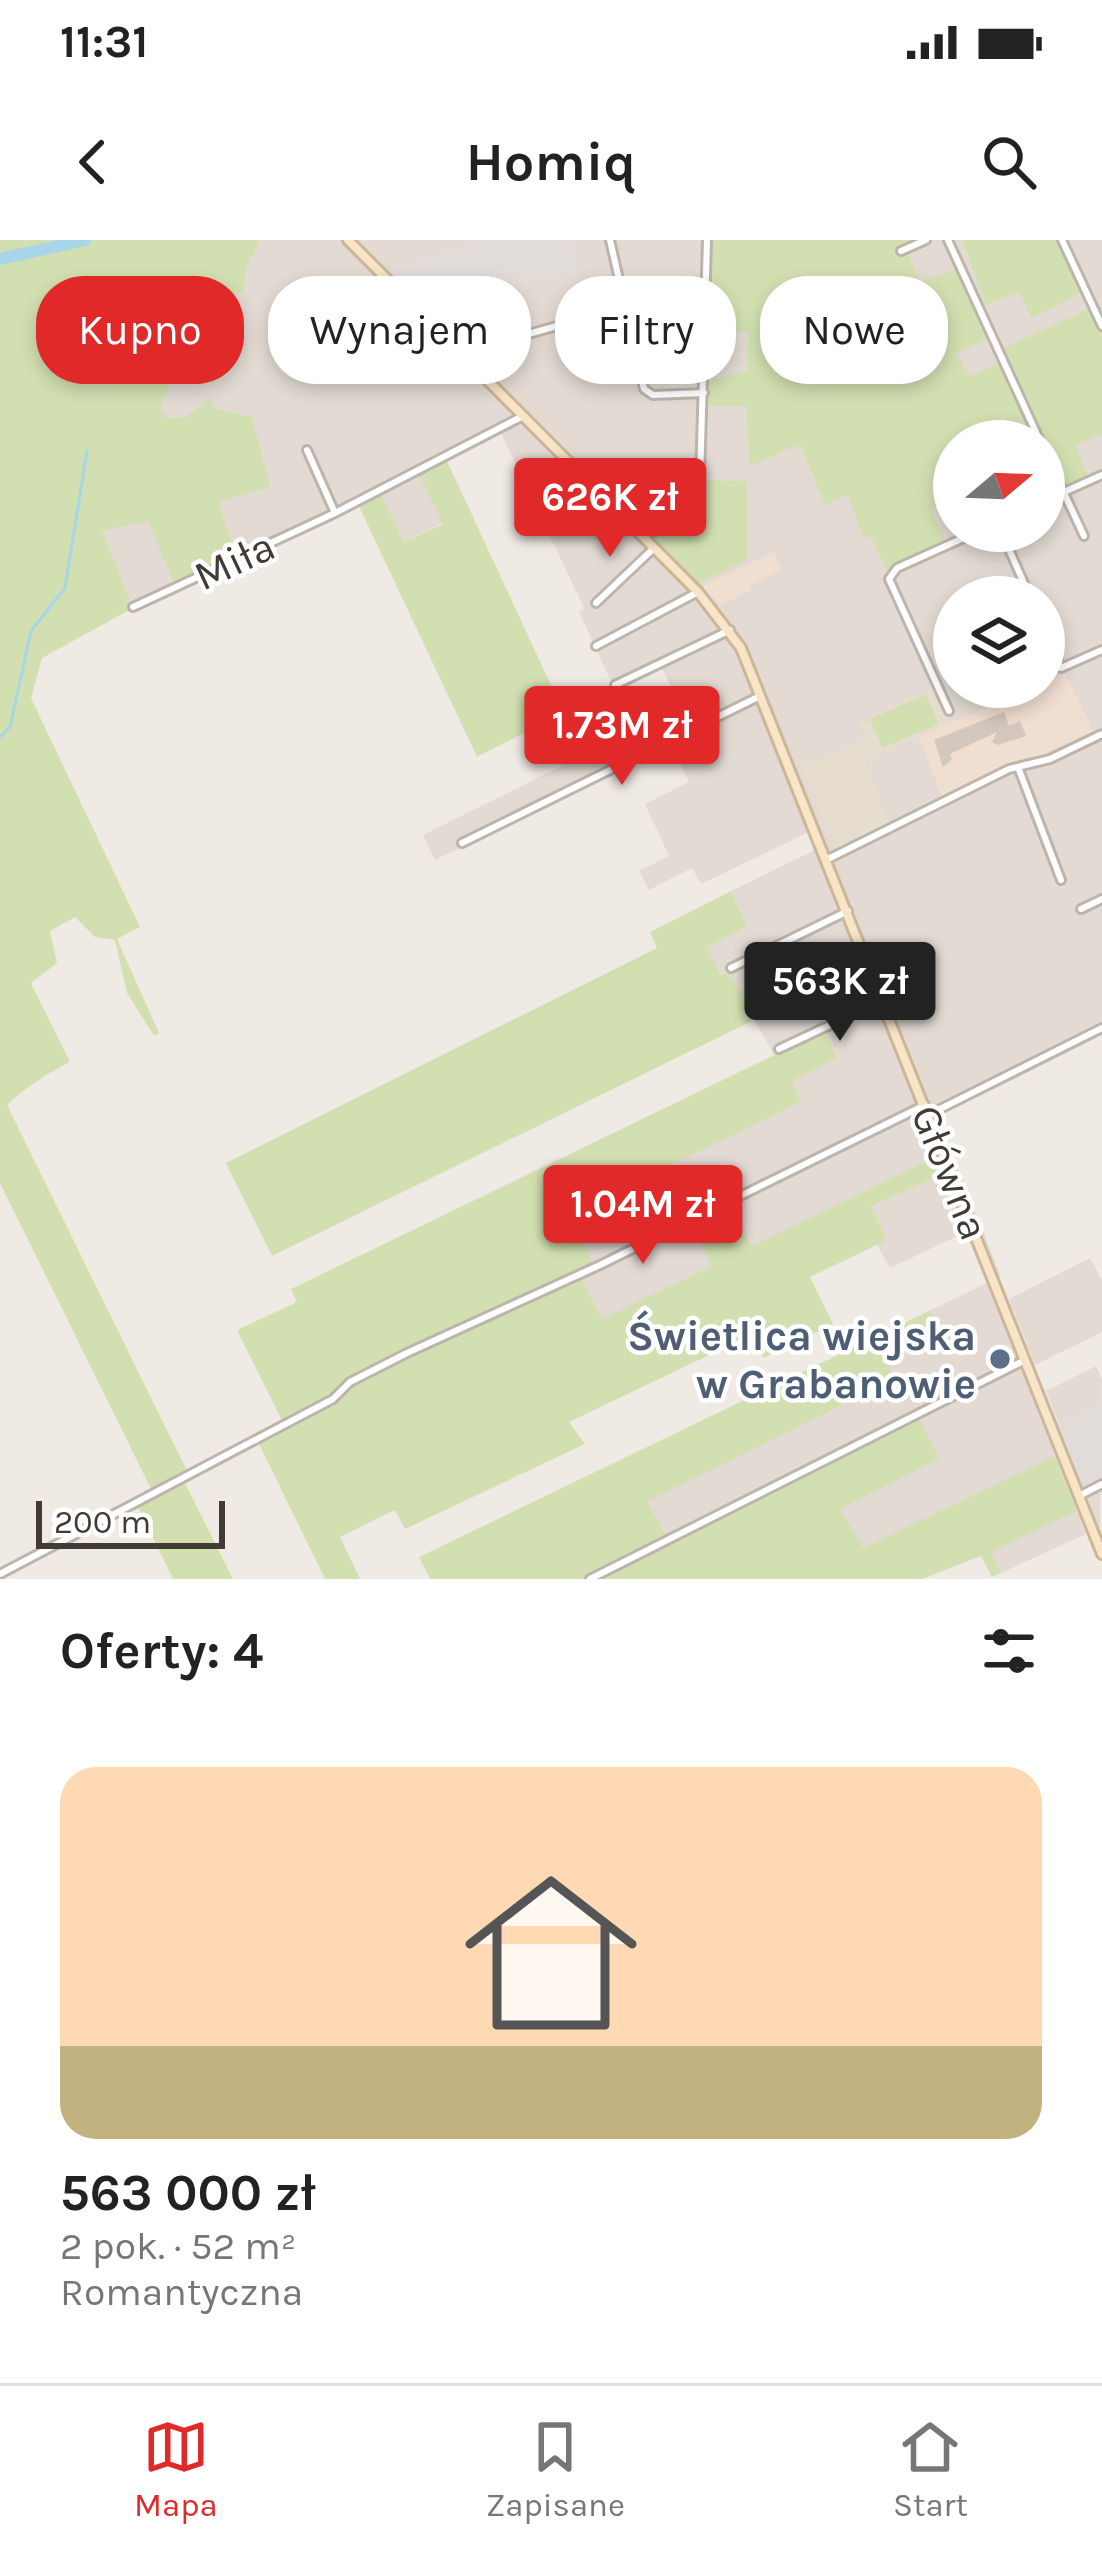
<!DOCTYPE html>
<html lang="pl">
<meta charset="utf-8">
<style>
:root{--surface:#fff;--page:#f2f2f2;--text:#222;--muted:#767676;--line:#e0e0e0;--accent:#e22929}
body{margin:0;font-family:Karla,sans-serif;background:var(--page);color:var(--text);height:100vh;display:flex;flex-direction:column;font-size:45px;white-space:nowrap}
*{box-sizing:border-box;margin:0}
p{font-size:39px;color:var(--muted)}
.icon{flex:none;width:66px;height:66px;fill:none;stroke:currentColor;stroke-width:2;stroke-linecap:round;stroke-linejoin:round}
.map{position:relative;height:1339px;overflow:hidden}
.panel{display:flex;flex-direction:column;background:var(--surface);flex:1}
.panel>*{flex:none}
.banner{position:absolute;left:36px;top:36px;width:1032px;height:108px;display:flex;gap:24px}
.needle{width:78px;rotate:71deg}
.buttons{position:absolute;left:933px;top:180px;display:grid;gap:24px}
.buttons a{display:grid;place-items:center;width:132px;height:132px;border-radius:50%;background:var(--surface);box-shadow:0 6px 18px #0003;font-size:60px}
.scale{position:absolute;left:36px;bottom:30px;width:189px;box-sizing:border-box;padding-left:12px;border:6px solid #413a35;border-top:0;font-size:33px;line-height:42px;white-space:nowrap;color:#413a35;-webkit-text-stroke:9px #fff;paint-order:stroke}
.price{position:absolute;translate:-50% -102px;padding:0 27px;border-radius:12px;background:var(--accent);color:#fff;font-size:39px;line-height:78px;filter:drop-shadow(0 3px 6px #0008)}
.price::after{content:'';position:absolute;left:50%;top:72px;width:36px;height:27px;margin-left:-18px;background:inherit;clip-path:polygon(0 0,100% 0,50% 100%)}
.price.selected{background:#222;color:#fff}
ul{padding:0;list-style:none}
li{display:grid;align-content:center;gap:24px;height:636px;padding:0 60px}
li span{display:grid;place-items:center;height:372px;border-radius:36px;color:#555}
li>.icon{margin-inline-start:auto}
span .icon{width:216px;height:216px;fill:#fffc;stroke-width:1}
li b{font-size:51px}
h2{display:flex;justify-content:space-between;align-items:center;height:144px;padding:0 60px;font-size:51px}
.pill{padding:0 42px;border-radius:48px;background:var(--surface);box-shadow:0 6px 18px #0003;font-size:42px;line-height:108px}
.pill.selected{background:var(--accent);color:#fff}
.status{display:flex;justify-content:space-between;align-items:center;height:84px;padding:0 60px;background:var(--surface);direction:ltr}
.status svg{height:33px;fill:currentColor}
header{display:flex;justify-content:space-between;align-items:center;height:156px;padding:0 60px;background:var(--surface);font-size:54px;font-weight:700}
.menu{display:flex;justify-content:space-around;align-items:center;height:168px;border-top:3px solid var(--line);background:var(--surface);font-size:33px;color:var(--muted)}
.menu a{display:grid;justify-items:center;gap:6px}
.menu .selected{color:var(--accent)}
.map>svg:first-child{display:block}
</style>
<div class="status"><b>11:31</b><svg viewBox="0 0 49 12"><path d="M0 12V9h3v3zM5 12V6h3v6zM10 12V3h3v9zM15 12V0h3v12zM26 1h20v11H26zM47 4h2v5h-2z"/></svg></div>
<header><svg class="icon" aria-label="back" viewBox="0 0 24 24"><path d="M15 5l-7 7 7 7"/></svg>Homiq<svg class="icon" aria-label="search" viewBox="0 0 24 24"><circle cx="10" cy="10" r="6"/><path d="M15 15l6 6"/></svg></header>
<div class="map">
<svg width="1102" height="1339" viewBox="0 0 1102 1339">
<rect width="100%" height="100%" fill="#f0eae4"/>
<path fill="#e3dbd3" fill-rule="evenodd" d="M188 0H1102V782L921 873 937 916 751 1007 693 986 712 1026 601 1080 581 1039 597 1032 570 974 800 862 791 841 823 792 774 815 728 733 722 736 706 706 748 686 731 651 815 610 809 592 701 644 692 628 649 650 639 631 669 616 645 564 689 542 670 504 435 620 423 595 682 466 661 428 615 450 579 372 584 368 501 193 446 219 443 283 404 302 379 253 238 320 219 261 144 192ZM954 201H1044V291H954ZM954 357H1044V447H954Z
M148 280 176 349 133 368 101 291Z
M957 926 1001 1037 987 1044 1055 1216 863 1309 841 1269 939 1219 669 1305 648 1260 894 1140 886 1118 940 1090 931 1070 987 1043 966 992 890 1028 877 1005 886 999 871 967Z
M1090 1018 1102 1040V1092L1035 1125 1009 1059Z
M1096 1126 1102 1139 1100 1290 1046 1151Z
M1077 1271 1086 1294 1001 1333 990 1312Z"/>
<path fill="#f0ded1" d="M774 312 782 329 749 346 750 351 720 365 702 347Z
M1065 433 1093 492 943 559 919 497 1033 447H1044V442Z"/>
<path fill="#e2dcd9" d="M475 0H573L581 34 423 66 388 29Z
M1102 1161V1240L1084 1249 1058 1183Z"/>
<path fill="#e7ddcf" d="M934 448 950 483 865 521 890 585 835 612 802 526 865 499 858 481Z"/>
<path fill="#d2e0b1" d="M0 0H259L246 28 243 52 193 62 186 71 184 104 160 169 168 179 186 177 209 158 215 169 252 177 270 247 219 262 238 320 176 349 148 281 102 291 133 368 42 418 31 458 140 687 117 699 159 793 154 796 127 753 115 700 95 697 75 677 50 691 57 723 31 743 70 822C45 835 26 847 7 865L188 1233 152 1251 0 943Z
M712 0H917L905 6 919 42 956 29 989 98 957 113 969 136 999 123 1004 108 1089 69 1095 81 1102 79V194L1075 206 1089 238 1064 244 1052 217 1044 219V201H954V259L931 270 946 302 886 330 871 296 864 299 848 255 825 265 800 204 749 227 747 166H708L710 140 748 131V92L711 91Z
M962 0H1055L1081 53 1031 78 1020 52 986 65Z
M446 219 564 473 477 517 358 264 380 253 404 302 443 284 418 233Z
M707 240 747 241V320L699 343 653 297 706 278Z
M926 454 939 484 882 508 870 479Z
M731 651 748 686 707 707 721 735 729 733 756 779 272 1016 226 923 657 708 650 692Z
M824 791 837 818 792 841 801 862 570 974 598 1033 582 1040 602 1079 711 1026 693 985 732 966 752 1006 937 916 943 933 871 967 887 1000 810 1037 833 1084 763 1118 751 1095 569 1182 585 1204 405 1289 395 1270 340 1297 360 1339H325L258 1202 285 1187 237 1090 297 1062 291 1049Z
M931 1070 940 1090 886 1118 895 1139 648 1261 670 1305 919 1178 939 1219 841 1269 863 1308 1055 1216 1077 1271 991 1312 1001 1333 992 1337 981 1316 922 1339H430L419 1317Z
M184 1241 233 1339H173L137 1265Z"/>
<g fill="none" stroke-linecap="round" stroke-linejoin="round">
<path stroke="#a6d6e7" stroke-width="3" d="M0 497 10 487 31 391 65 348 87 211"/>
<path stroke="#a6d6e7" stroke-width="12" d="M0 19 85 0"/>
</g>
<path fill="#d3c7be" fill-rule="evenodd" d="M297 42 347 43V62L360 86 390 84V92L387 97 292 103 288 44ZM300 53H336L351 87 302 91Z
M1004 472 1009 486 1020 481 1026 496 998 505 992 502 997 492 950 514 952 519 943 527 934 500Z"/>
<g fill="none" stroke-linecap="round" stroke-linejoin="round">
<defs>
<path id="street" d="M610 0 644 149 653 155 704 153
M948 0 1040 201
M1062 0 1102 86
M901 11 926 0
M477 130 514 98 625 67
M307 210 335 273
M1044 210 1084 296
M1044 261 1102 235
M1001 291 1030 357
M642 296 699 274 707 0
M596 363 654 308
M133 367 335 273 523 176
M1044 390 1061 428 1102 410
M596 406 698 352
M615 445 730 390
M949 471 889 339 897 328 979 291
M1018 527 1061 640
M462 603 760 456
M828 619 1009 529 1050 519 1102 494
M1081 669 1102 659
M731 728 848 671
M779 809 883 760
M928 875 1102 788
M1079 1256 1102 1244
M0 1334 333 1159 350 1142 407 1113 600 1025 925 865
M590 1339 1025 1120"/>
<path id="secondary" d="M348 0 698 352 741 408 1102 1314"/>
</defs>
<use href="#street" stroke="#bdb4ab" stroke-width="12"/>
<use href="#secondary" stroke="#cbb698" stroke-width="14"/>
<use href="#street" stroke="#fff" stroke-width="6"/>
<use href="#secondary" stroke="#f8e4c6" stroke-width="8"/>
</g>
<circle fill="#5c6f8a" stroke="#fff" stroke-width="4.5" cx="1000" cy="1119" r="12"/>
<g text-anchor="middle" stroke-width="9" stroke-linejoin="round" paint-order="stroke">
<g font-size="42" fill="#413a35" stroke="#fff">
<text transform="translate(234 320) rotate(-25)" y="15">Miła</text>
<text transform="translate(951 932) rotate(68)" y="15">Główna</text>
</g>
<g font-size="42" font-weight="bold" fill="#4e5e75" stroke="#fff" text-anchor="end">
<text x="976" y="1110">Świetlica wiejska<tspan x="976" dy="48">w Grabanowie</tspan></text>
</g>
</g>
</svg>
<div class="buttons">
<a><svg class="needle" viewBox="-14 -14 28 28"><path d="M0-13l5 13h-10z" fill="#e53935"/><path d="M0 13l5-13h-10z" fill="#767676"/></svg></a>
<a><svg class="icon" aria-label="layers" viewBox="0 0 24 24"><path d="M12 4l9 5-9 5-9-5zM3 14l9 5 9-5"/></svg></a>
</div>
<div class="scale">200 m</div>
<b class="price" style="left:610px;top:320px">626K zł</b>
<b class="price" style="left:622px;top:548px">1.73M zł</b>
<b class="price selected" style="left:840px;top:804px">563K zł</b>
<b class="price" style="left:643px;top:1027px">1.04M zł</b>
<div class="banner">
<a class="pill selected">Kupno</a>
<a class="pill">Wynajem</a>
<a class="pill">Filtry</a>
<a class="pill">Nowe</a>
</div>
</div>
<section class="panel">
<h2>Oferty: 4<svg class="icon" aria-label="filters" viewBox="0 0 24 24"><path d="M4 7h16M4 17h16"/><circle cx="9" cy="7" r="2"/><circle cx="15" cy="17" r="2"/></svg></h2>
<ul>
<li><span style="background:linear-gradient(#ffd9b3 75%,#c2b280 0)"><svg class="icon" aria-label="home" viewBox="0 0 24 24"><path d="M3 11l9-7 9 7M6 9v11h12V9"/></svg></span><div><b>563 000 zł</b><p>2 pok. · 52 m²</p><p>Romantyczna</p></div></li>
</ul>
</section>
<nav class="menu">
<a class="selected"><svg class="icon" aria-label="map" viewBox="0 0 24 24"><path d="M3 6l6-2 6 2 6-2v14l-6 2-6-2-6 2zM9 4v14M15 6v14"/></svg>Mapa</a>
<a><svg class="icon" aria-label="saved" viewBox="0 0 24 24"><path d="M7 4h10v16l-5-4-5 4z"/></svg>Zapisane</a>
<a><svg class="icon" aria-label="home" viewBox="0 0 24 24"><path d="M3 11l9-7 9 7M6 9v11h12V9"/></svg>Start</a>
</nav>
